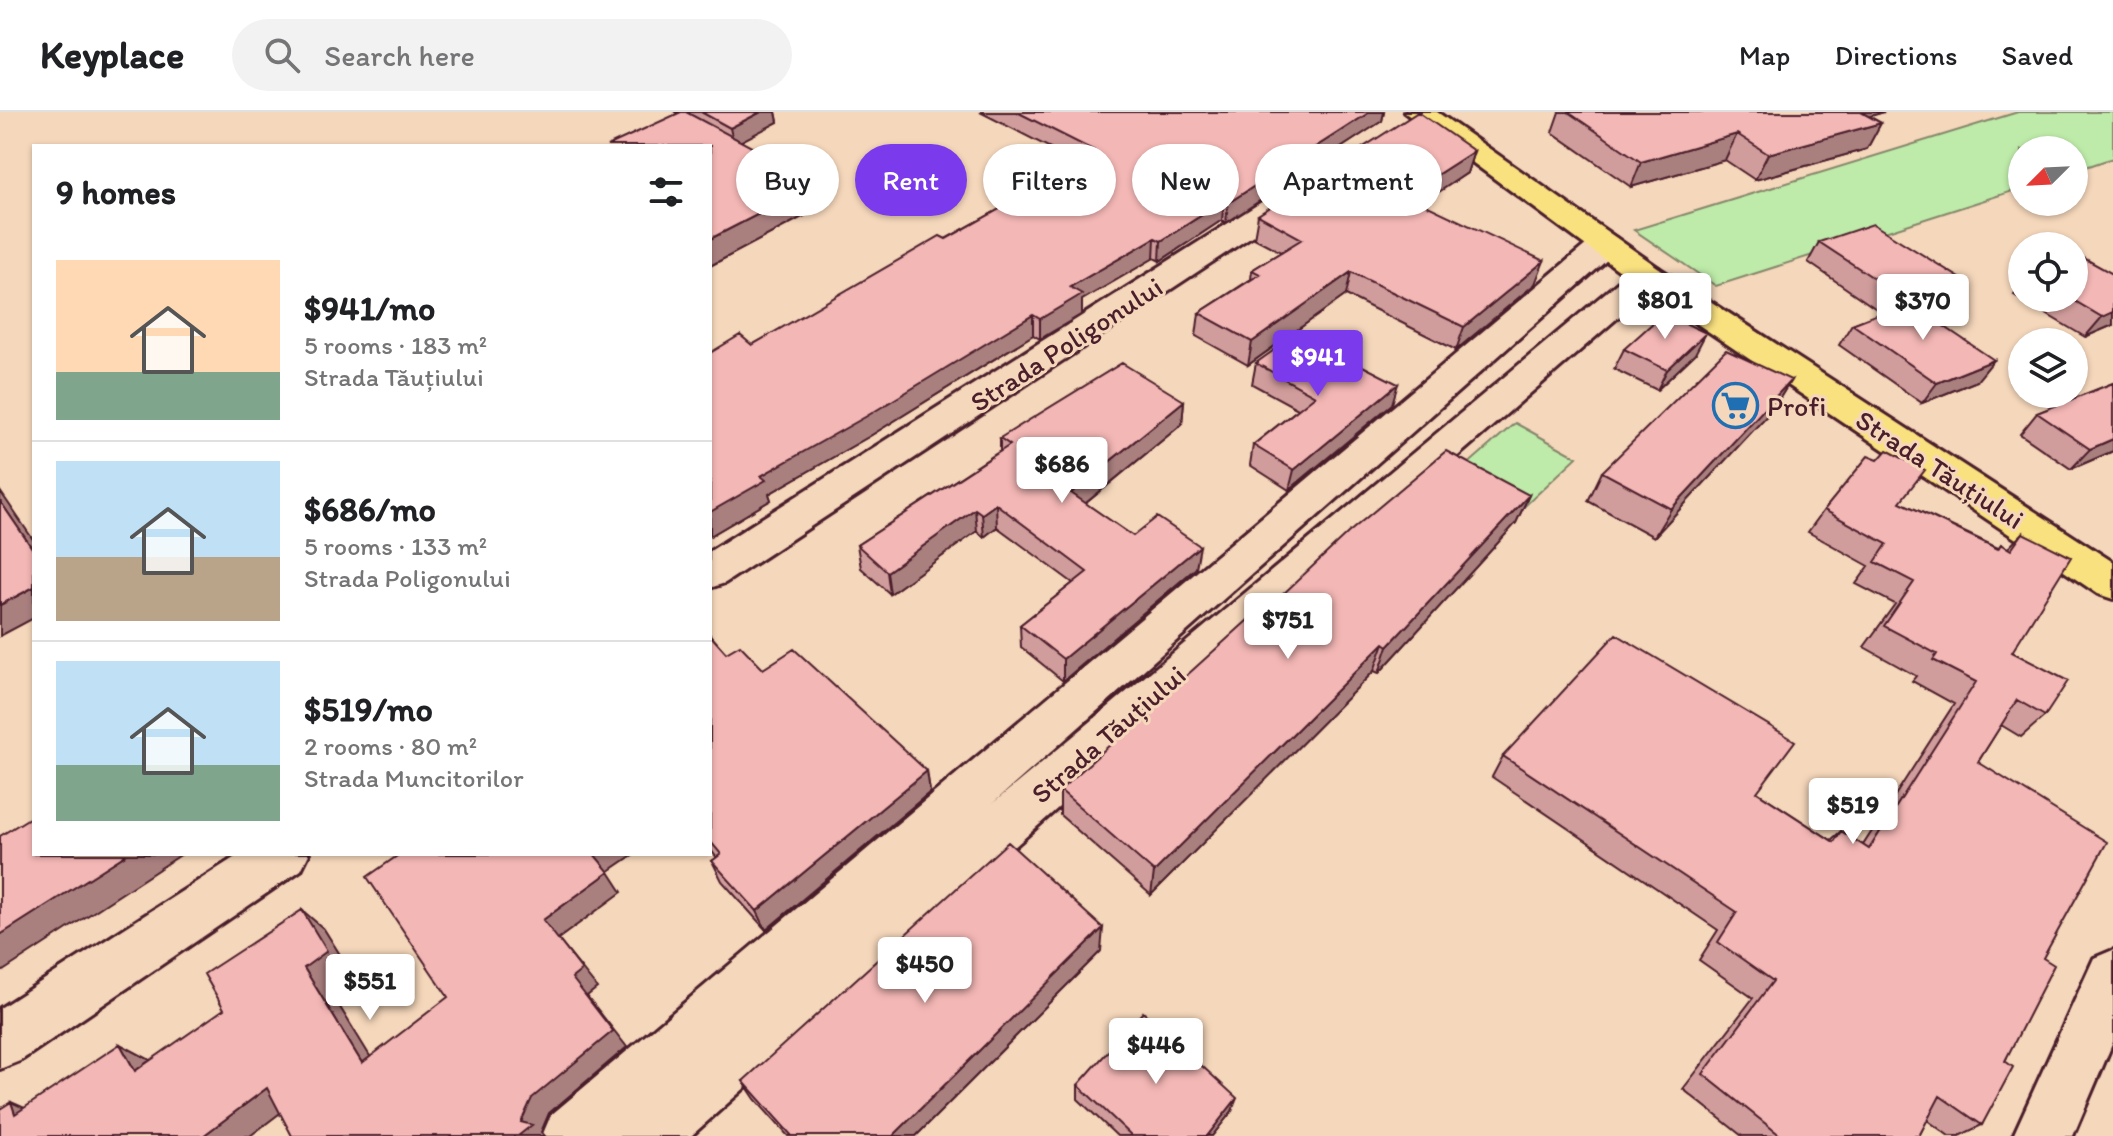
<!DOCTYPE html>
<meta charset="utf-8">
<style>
:root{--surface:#fff;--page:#f2f2f2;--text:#202124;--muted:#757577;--line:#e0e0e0;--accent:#7c3aed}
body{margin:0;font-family:Itim,sans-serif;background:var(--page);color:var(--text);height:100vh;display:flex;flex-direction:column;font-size:30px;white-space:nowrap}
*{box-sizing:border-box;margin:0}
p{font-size:26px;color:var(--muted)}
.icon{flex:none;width:44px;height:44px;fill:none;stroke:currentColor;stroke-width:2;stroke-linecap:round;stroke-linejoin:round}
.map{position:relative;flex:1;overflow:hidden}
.side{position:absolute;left:32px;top:32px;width:680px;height:712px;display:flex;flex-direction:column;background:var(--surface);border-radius:0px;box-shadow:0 2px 6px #0004}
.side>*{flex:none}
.banner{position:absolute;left:736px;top:32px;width:760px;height:72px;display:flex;gap:16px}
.needle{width:52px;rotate:246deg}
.buttons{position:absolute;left:2008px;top:24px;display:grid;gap:16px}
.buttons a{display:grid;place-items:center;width:80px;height:80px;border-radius:50%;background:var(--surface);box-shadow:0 2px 6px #0004;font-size:40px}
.price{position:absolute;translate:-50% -68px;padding:0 18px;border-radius:8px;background:#fff;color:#222;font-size:26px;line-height:52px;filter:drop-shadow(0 2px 4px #0008)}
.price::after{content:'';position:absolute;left:50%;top:48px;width:24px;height:18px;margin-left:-12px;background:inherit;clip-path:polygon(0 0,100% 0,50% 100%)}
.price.current{background:var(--accent);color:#fff}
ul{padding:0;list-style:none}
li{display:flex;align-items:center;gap:24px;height:200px;padding:0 24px}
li+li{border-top:2px solid var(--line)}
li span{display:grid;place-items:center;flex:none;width:224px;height:160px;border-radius:0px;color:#555}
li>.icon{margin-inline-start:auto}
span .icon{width:96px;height:96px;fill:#fffc;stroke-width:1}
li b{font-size:34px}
h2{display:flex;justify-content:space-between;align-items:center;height:96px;padding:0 24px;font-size:34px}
.chip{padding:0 28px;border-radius:36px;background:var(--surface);box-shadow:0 2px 6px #0004;font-size:28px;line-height:72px}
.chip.current{background:var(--accent);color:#fff}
header{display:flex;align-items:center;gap:48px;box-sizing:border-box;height:112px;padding:0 40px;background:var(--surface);border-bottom:2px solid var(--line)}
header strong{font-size:38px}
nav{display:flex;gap:44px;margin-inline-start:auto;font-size:28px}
.search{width:560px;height:72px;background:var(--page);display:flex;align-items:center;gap:20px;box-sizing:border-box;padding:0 28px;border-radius:44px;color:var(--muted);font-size:30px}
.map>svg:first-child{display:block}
</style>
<header>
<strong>Keyplace</strong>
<div class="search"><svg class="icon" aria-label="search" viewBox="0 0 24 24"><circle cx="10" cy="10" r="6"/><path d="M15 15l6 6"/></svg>Search here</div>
<nav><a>Map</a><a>Directions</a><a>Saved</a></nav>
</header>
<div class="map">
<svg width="2113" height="1024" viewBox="0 0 2113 1024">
<rect width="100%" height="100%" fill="#f5d7bb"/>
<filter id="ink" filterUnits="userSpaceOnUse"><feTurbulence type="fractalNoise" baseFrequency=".0125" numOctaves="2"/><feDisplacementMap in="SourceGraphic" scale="16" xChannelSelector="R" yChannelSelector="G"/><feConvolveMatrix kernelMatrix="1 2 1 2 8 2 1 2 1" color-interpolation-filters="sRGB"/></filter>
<g filter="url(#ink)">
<path fill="#beeba9" stroke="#84856a" stroke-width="2" d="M2018 0H2113V46L2074 59V38H2022V76L1716 174 1634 118Z
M1515 311 1577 345 1512 406 1449 369Z"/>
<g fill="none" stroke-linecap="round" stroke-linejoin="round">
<defs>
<path id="minor" d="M1306 66 1317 69 1321 75 1317 81 725 471 710 476V439L1295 69Z
M1605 123 1616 126 1621 133 1616 140 992 692 1635 156 1647 153 1659 156 1664 163 1659 170 1266 510 691 1024H542L551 1003 1594 126Z
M240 742H309L301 758 20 949 0 957V896Z
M2113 838V930L2073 1024H2013L2094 846Z"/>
<path id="major" d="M1404 0H1437L1659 156 2113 450V487L2098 482 1635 170Z"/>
</defs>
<use href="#minor" stroke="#4a1f2b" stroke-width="6"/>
<use href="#major" stroke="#4a1f2b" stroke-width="6"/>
<use href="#minor" fill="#f5d7bb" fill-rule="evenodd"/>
<use href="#major" fill="#fae180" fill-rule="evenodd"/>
</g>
<path fill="#d19d9c" stroke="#4a1f2b" stroke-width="2" d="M675 0H776L778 10 740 29 823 94 710 154V34Z
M980 0H1384L1382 9 1226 111 1222 108 1160 149 1154 146 1082 188V202L1040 227 1033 223 870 324 769 382 771 388 710 424V241L752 233 1040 75V68L1074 48Z
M1559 0H1884L1869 4 1881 11 1867 37 1755 68 1725 48 1631 75 1552 20Z
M1474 39 1467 61 1421 91 1535 172 1456 238 1346 183 1248 253 1196 224 1199 201 1251 167 1252 158 1281 140 1254 126 1258 103Z
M1819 130 1963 168 1948 188 1920 199 1977 269 1922 291 1839 233 1852 212 1882 201 1808 150Z
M2082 145 2113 213 2085 225 2014 183 2022 172V186H2074Z
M1624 237 1695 242 1657 278 1614 257Z
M1256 251 1392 292 1289 378 1250 353 1253 333 1298 297 1252 272Z
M1791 268 1773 297 1654 425 1588 389 1602 360Z
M2113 271V339L2071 357 2020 322 2037 301Z
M1184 289 1182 312 1085 392 1133 424 1196 456 1063 569 1021 535 1020 513 1073 471 997 415 984 425 977 419 890 482 861 456 857 433 1000 339V326Z
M1529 383 1516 411 1379 561 1374 559 1151 783 1060 703V678Z
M1900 390 1998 436 2001 432 2008 436 2023 421 2012 540 2045 604 2021 625 2001 613 1978 650 2043 846 1982 1013 1959 1024H1949L1927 1008 1919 1024H1742L1683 977 1753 886 1699 848 1718 818 1492 665 1503 644 1757 680 1831 728 1841 719 1863 733 1954 592 1912 569 1916 564 1864 535 1895 492 1856 472 1869 454 1808 420 1824 398Z
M710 523 726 541 763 557 927 659 930 680 766 818 722 769 712 749 717 746 710 737Z
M1101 839 916 1024H788L755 987 743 969Z
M1078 973 1232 999 1212 1024H1117L1078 987Z"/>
<path fill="#aa807f" stroke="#4a1f2b" stroke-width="2" d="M761 0H776L778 10 734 33 730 16Z
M1370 0H1384L1382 9 1226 111 1228 91Z
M1840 0H1884L1831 16Z
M1881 11 1867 37 1755 68 1768 42Z
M1737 22 1725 48 1631 75 1641 50Z
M1474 39 1467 61 1406 102 1412 79Z
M819 71 823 94 710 154V127Z
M1224 89 1222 108 1160 149 1161 129Z
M1155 126 1154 146 1082 188V202L1040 227V207L1070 175Z
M1544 149 1535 172 1456 238 1464 215Z
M1351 160 1346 183 1248 253 1252 230Z
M1963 168 1948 188 1893 208 1907 188Z
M2113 200V213L2085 225 2102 205Z
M1033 203V223L870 324 769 382 771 388 710 424V400L761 364Z
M1706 221 1695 242 1657 278 1667 258Z
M1994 248 1977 269 1922 291 1937 271Z
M1791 268 1773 297 1654 425 1671 397Z
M1398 272 1392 292 1289 378 1294 358Z
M1184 289 1182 312 1070 404 1071 381Z
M2113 327V339L2071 357 2090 337Z
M0 379 34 429V439L0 389Z
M1529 383 1516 411 1379 561 1388 534Z
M996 392 997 415 984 425 982 402Z
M975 397 977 419 890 482 887 460Z
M1200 434 1196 456 1063 569V547Z
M34 475V506L0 524V493Z
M1384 531 1374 559 1151 783 1154 760Z
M927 659 930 680 766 818 757 799Z
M127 742H182L0 861V823Z
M594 742H634L606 761Z
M609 760 622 780 558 827 597 876 587 884 627 935 549 1001 541 1020 545 1024H518L521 1010 572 866 543 808Z
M302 798 324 817 349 857 327 874 384 967 362 951 304 856Z
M1103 816 1101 839 916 1024H893Z
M120 932 150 948 135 959Z
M267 976 292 992 250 1024H203Z
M1237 986 1232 999 1212 1024H1207Z
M11 990 45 1005 15 1002Z"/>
<path fill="#f3b7b5" stroke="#4a1f2b" stroke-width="2" d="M681 0H686L819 71 710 127V34H607Z
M701 0H761L730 16Z
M1017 0H1370L1228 91 1224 89 1161 129 1155 126 1070 175 1082 182 1040 207 1033 203 867 304 761 364 766 368 710 400V241L740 223 752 233 940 124 946 127 1046 71 1040 68 1093 38Z
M1418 0 1474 39 1412 79 1422 84 1415 88 1544 149 1464 215 1351 160 1252 230 1199 201 1260 162 1252 158 1302 127 1258 103Z
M1568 0H1861L1881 11 1768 42 1737 22 1641 50Z
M1873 112 1963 168 1907 188 1819 130Z
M2082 145 2113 162V200L2102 205 2070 186H2074V147Z
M1908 190 1994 248 1937 271 1852 212Z
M1664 201 1706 221 1667 258 1624 237Z
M1298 221 1398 272 1294 358 1253 333 1315 284 1256 251Z
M1726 238 1791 268 1671 397 1602 360Z
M1122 251 1184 289 1071 381 1133 424 1157 405 1200 434 1063 547 1020 513 1087 460 996 392 982 402 975 397 887 460 857 433 1010 333 1000 326Z
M2113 271V327L2090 337 2037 301Z
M1887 338 1925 358 1900 390 1998 437 2001 432 2011 438 2023 421 2071 445 2012 540 2068 569 2045 604 2017 588 1978 650 2107 730 2043 846 2054 853 2005 949 2013 955 1982 1013 1940 984 1919 1024H1781L1703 962 1773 869 1718 830 1737 800 1503 644 1616 522 1795 629 1757 680 1834 730 1841 719 1869 737 1976 570 1933 548 1937 542 1884 514 1914 470 1875 450 1887 432 1824 398 1868 344 1878 348Z
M1446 339 1529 383 1388 534 1384 531 1154 760 1060 678 1259 498 1263 501 1348 421Z
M0 389 34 439V475L0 493Z
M710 523 726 541 740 533 763 557 794 537 927 659 757 799 712 749 721 742 710 729Z
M34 703V742H127L0 823V724Z
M1008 730 1103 816 893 1024H792L743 969Z
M400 742H594L609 760 543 808 582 858 572 866 613 919 532 986 521 1010 532 1013 518 1024H292L267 976 203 1024H0V997L11 990 15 1002 120 932 135 959 224 897 204 862 302 798 327 839 304 856 362 951 448 885 367 765Z
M1143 900 1237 986 1207 1024H1132L1078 973Z"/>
</g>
<defs>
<symbol id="supermarket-ring" viewBox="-11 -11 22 22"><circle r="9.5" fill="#f5d7bb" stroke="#1f6fb2" stroke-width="1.5"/><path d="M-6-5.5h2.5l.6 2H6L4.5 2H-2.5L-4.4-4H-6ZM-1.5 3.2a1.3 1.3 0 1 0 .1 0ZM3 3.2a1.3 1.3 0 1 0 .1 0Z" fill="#1f6fb2"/></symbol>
</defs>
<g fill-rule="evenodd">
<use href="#supermarket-ring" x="1710" y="268" width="51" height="51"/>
</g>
<g text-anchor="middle" stroke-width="6" stroke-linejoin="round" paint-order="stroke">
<g font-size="28" fill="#4a1f2b" stroke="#f5d7bb">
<text transform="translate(1066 232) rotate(-33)" y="10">Strada Poligonului</text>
<text transform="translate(1940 357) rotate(33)" y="10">Strada Tăuțiului</text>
<text transform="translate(1108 622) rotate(-41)" y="10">Strada Tăuțiului</text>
</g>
<g font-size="28" fill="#4a1f2b" stroke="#f5d7bb" text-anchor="start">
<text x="1767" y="304">Profi</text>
</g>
</g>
</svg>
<div class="buttons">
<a><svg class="needle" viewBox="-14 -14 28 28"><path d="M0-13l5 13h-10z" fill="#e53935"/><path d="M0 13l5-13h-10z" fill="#757577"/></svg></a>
<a><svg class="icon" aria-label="locate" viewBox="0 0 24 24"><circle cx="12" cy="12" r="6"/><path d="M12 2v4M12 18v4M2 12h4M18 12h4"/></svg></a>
<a><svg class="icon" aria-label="layers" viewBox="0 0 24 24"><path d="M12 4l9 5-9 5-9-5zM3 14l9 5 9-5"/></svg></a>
</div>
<b class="price" style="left:1665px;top:229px">$801</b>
<b class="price" style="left:1923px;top:230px">$370</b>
<b class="price current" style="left:1318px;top:286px">$941</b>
<b class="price" style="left:1062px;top:393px">$686</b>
<b class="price" style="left:1288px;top:549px">$751</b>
<b class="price" style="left:1853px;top:734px">$519</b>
<b class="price" style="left:925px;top:893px">$450</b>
<b class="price" style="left:370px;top:910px">$551</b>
<b class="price" style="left:1156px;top:974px">$446</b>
<div class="banner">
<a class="chip">Buy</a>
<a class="chip current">Rent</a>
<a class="chip">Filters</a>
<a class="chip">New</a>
<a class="chip">Apartment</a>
</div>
<section class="side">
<h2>9 homes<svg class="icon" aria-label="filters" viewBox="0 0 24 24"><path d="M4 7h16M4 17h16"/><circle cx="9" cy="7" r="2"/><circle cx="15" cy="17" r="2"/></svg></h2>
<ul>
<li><span style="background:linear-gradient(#ffd9b3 70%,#7fa58c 0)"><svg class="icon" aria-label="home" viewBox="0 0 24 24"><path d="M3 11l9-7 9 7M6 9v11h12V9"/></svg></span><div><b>$941/mo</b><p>5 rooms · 183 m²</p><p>Strada Tăuțiului</p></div></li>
<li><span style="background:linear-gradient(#bfe0f5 60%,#b9a48a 0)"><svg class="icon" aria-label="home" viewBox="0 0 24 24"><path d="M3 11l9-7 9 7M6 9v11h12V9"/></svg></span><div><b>$686/mo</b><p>5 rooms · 133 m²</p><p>Strada Poligonului</p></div></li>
<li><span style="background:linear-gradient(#bfe0f5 65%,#7fa58c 0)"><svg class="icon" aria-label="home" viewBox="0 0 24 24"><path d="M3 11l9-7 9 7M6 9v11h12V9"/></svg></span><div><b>$519/mo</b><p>2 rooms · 80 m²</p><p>Strada Muncitorilor</p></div></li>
</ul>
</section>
</div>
